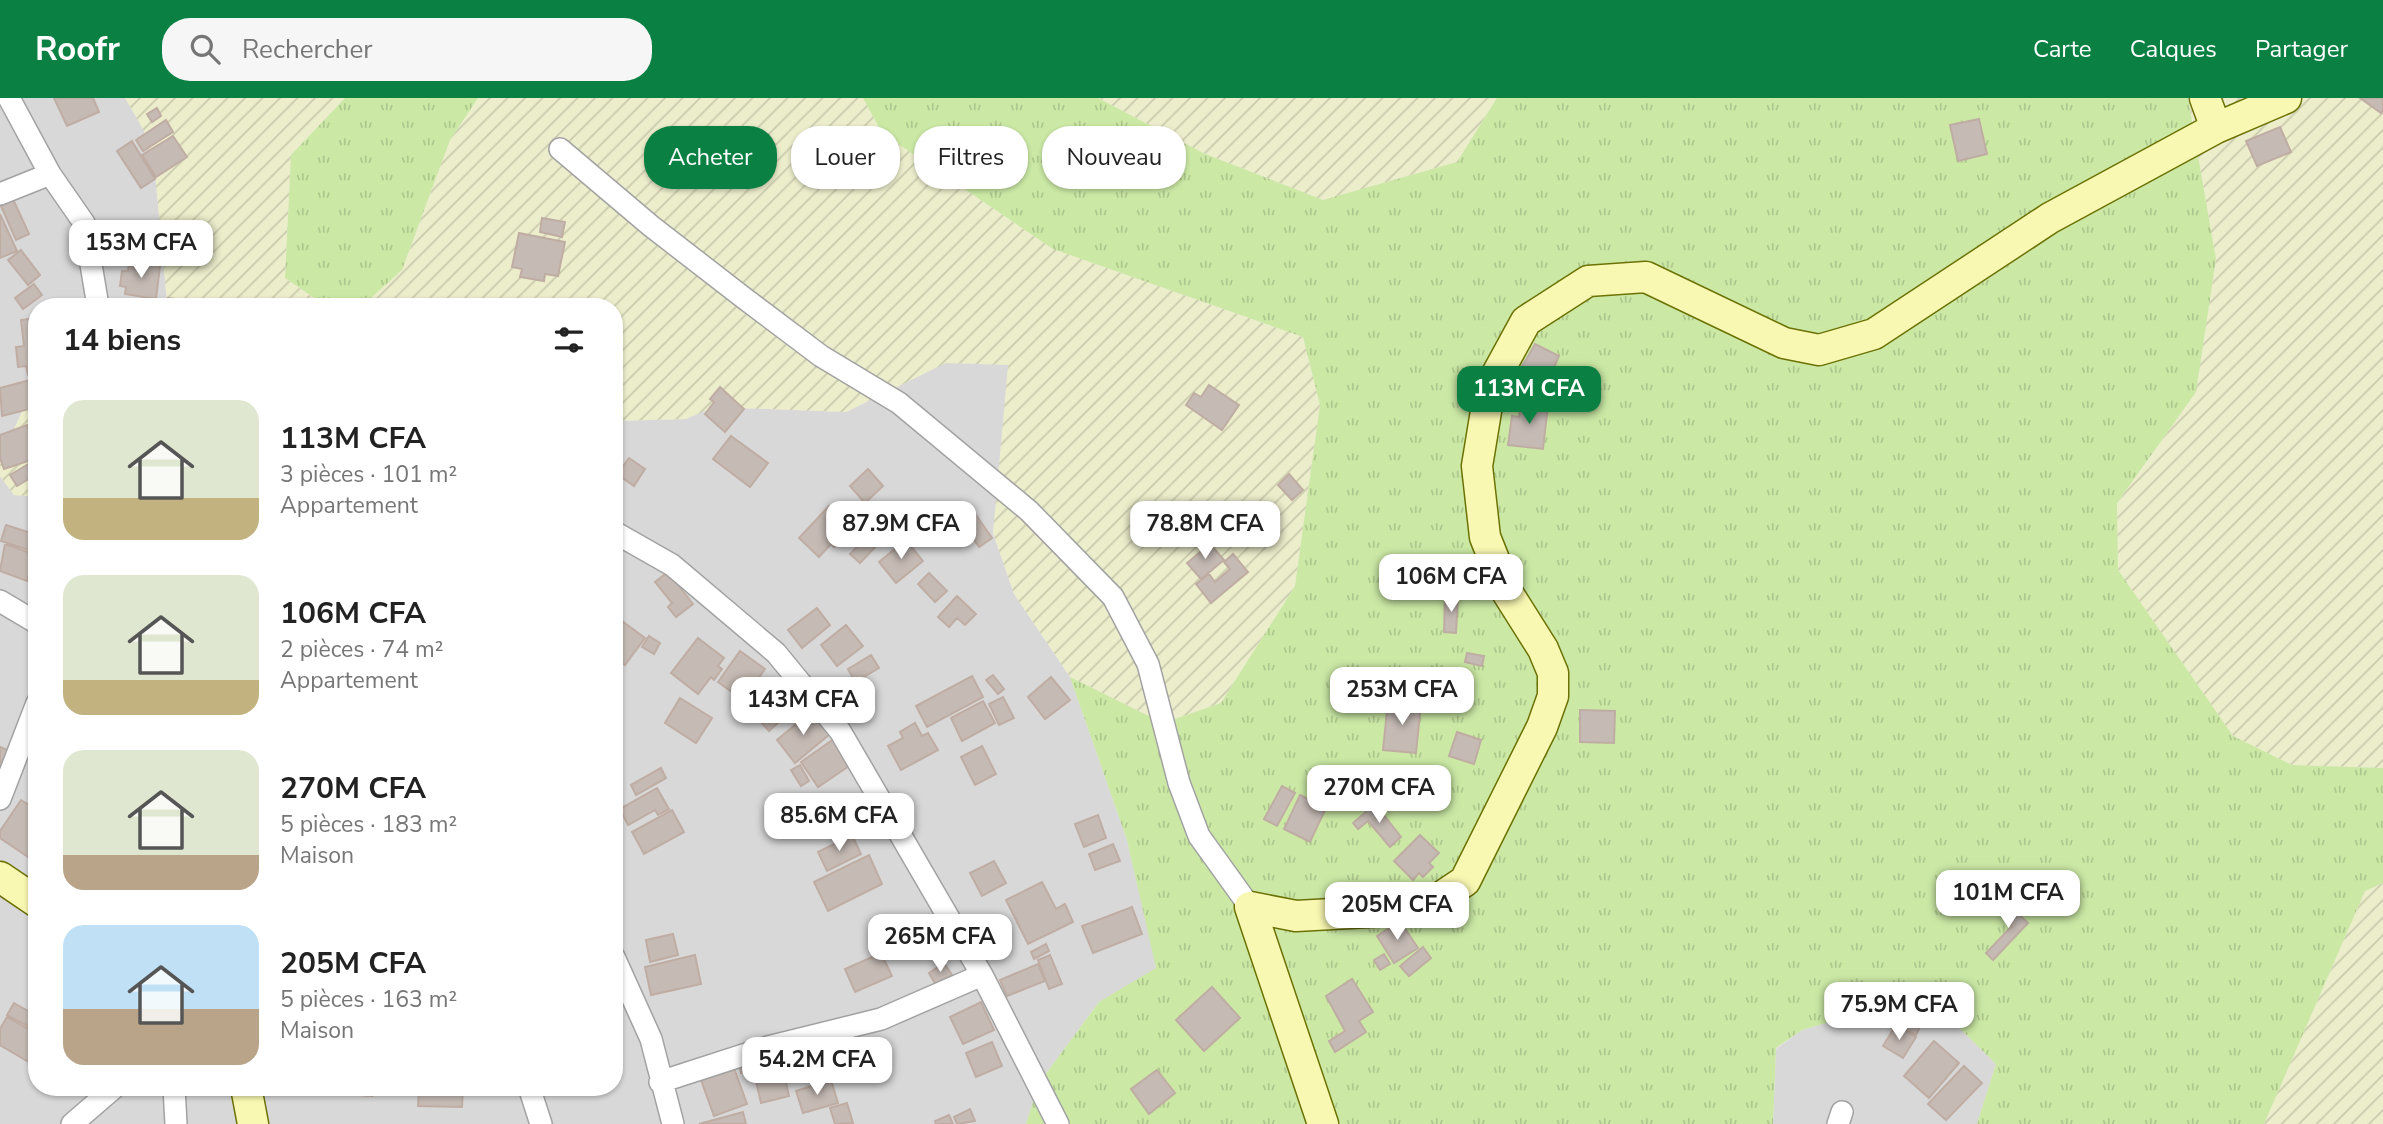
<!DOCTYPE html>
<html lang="fr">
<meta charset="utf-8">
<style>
:root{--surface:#fff;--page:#f6f6f6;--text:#222;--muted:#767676;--accent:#0b8043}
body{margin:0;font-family:"Nunito Sans",sans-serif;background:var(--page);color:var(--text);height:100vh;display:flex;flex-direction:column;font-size:26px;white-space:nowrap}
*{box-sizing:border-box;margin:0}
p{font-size:23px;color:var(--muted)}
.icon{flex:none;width:38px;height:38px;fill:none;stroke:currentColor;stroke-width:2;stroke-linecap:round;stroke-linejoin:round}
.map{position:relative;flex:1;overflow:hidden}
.side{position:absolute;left:28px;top:200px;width:595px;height:798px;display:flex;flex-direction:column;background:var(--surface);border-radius:28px;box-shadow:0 2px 5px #0004}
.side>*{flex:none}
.guide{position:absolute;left:644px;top:28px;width:665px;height:63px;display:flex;gap:14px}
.price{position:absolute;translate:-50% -60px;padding:0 16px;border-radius:14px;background:#fff;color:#222;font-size:23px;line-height:46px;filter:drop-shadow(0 2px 4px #0008)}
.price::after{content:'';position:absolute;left:50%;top:42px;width:21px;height:16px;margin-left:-10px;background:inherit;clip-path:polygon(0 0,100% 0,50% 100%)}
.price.selected{background:var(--accent);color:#fff}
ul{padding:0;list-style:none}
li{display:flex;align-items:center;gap:21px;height:175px;padding:0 35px}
li span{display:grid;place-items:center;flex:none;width:196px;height:140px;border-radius:21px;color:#555}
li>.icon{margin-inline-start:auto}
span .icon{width:84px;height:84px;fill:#fffc;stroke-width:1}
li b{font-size:30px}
h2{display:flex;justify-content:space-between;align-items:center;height:84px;padding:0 35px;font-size:30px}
.pill{padding:0 24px;border-radius:28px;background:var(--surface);box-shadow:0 2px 5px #0004;font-size:24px;line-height:63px}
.pill.selected{background:var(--accent);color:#fff}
header{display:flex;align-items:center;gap:42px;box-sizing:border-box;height:98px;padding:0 35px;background:var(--accent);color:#fff}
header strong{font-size:33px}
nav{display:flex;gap:38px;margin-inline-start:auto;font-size:24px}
.search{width:490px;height:63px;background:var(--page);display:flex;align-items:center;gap:18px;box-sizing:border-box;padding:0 24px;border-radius:28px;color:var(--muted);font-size:26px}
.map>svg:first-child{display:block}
</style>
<header>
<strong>Roofr</strong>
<div class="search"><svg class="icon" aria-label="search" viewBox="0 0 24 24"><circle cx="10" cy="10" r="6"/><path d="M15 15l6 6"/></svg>Rechercher</div>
<nav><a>Carte</a><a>Calques</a><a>Partager</a></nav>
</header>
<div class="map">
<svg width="2383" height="1026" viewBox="0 0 2383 1026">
<defs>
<pattern id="farmland-furrows" width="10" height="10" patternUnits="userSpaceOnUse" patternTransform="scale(1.75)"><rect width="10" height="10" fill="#ecedcb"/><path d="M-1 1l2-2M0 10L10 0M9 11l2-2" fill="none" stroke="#cacbae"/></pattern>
<pattern id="grass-tufts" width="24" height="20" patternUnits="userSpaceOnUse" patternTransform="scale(1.75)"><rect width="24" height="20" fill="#cbe9a5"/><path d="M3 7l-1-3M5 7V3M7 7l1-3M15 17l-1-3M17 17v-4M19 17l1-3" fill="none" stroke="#aec78d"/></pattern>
</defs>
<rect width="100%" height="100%" fill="#ede8e1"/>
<path fill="#d9d8d8" d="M0 0H125L129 4 144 33 154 64 167 204 165 208H37V301L24 310 0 362Z
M946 264 1009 267 993 435 1014 496 1070 579 1127 742 1157 870 1099 904 1039 985 1026 1026H0V378L14 397 37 399V989H614V323L686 321 714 309 846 314Z
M1877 910 1943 914 1996 966 1977 1026H1773L1776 951 1802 932Z"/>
<path fill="url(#farmland-furrows)" d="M125 0H345L291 57 285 180 325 208H165L167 204 154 64 144 33Z
M478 0H863L882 35 1053 151 1303 239 1320 307 1295 488 1221 605 1163 625 1070 579 1014 496 993 435 1008 267 946 265 846 314 714 309 686 321 614 323V208H362L402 172 450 42Z
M1098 0H1497L1457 64 1323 102 1203 55Z
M2188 0H2383V670L2292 667 2233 638 2118 472 2117 405 2196 294 2216 161Z
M37 301V399L14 397 0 378V362L24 309Z
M2383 785V1026H2264L2365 793Z"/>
<path fill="url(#grass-tufts)" d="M345 0H478L450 42 402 172 362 208H326L285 180 291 57Z
M863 0H1098L1203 55 1323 102 1457 64 1497 0H2188L2216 161 2196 294 2117 405 2118 472 2233 638 2292 667 2383 670V785L2365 793 2264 1026H1977L1996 966 1943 914 1878 910 1802 932 1776 950 1773 1026H1026L1039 985 1099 904 1156 870 1127 742 1070 579 1163 625 1221 605 1295 488 1320 307 1303 239 1053 151 882 35Z"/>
<path fill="#c5bab4" stroke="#bfada3" stroke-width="2" d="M54 0H93L99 14 67 28Z
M2360 0H2383V12L2381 15Z
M157 10 161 18 152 24 147 16Z
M1979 21 1987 56 1958 63 1950 27Z
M166 22 173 34 143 53 136 42Z
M2280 29 2291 54 2257 68 2246 43Z
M173 38 187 59 156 79 142 57Z
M132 43 155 81 141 90 117 53Z
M12 99 29 136 16 142 0 106Z
M0 116 17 153 0 160Z
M542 120 565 124 562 139 540 134Z
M519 135 565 144 558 178 545 176 544 183 520 179 522 171 512 169Z
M21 152 40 177 28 187 8 162Z
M129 164 160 168 156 201 125 196 126 189 120 188 122 173H128Z
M34 186 42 197 23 211 15 200Z
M168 200 183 202 182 208H167Z
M37 220V276L28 277 26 268 18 269 16 249 24 248 21 222Z
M1535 246 1559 258 1545 290 1517 277Z
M37 280V309L2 318 0 290Z
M1209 287 1239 307 1222 332 1186 307 1194 295 1201 299Z
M720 289 744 311 725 334 705 316 714 304 710 301Z
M1521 304 1548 307 1543 351 1508 347 1512 318 1519 319Z
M27 327 37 360 4 371 0 360V337Z
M731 338 768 365 750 389 713 361Z
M629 360 645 371 634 388 617 376Z
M30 365 37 376 17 388 10 377Z
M868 371 883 388 865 405 850 388Z
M1289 376 1303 392 1292 402 1278 387Z
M829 408 849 427 843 433 846 437 834 449 831 446 819 459 799 440Z
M976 417 992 440 979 449 963 426Z
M6 427 37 437 35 454 1 443Z
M862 431 878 446 860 465 850 456 857 449 850 443Z
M906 442 923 463 896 485 879 464Z
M5 446 36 457 27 483 0 473Z
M1210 446 1224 462 1201 481 1187 465Z
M1233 456 1248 474 1211 505 1196 486 1209 476 1215 484 1230 471 1224 464Z
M668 474 693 506 676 519 668 509 672 505 655 484Z
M929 475 947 493 935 504 918 486Z
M957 498 976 516 965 527 957 520 949 529 938 519Z
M1445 498 1458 499 1456 535 1444 534Z
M817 510 830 527 802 550 788 532Z
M622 523 645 540 625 567 614 559V534Z
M846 527 863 548 837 568 821 547Z
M649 538 660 545 654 556 642 549Z
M698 540 724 560 718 568 722 571 714 582 711 579 698 596 671 575Z
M740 553 765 571 743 602 718 584Z
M1467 555 1484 558 1482 568 1465 564Z
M871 557 879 570 855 584 848 571Z
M993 577 1004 591 998 596 986 582Z
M972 578 983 599 927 629 916 608Z
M1051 579 1070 602 1045 621 1028 599Z
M785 582 803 602 769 633 751 613Z
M1003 599 1014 620 999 627 989 606Z
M680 600 712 620 696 645 665 625Z
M983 603 995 625 962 643 951 620Z
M1388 603 1421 606 1416 655 1383 652Z
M1580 612 1615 613 1614 645 1580 644Z
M812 613 830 636 795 665 777 642Z
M915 625 922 638 928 635 938 652 901 672 888 648 903 640 900 634Z
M1457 634 1481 642 1474 666 1449 658Z
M834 641 852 666 818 689 801 664Z
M982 648 996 676 975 687 961 659Z
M0 649 10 653 0 679Z
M800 667 809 683 801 688 791 672Z
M661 670 666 680 636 697 631 687Z
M1410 677 1437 687 1427 711 1401 701Z
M1282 688 1295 695 1277 728 1264 721Z
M657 690 669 711 658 717 655 712 628 727 620 711Z
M1300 697 1326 710 1310 744 1284 731Z
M21 702 37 712 32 724 37 728V765L0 740V733Z
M1375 706 1401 739 1390 749 1368 723 1358 731 1353 725Z
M672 712 684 734 644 756 632 734Z
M1098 717 1106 740 1084 749 1075 726Z
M852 737 861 756 827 773 818 754Z
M1420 737 1439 755 1429 765 1433 769 1423 779 1419 775 1413 782 1394 763Z
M1113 746 1120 763 1095 772 1089 756Z
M869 757 882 786 828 813 814 784Z
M994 763 1006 785 982 798 970 775Z
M1042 784 1056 811 1065 806 1073 824 1028 846 1006 802Z
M2006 804 2028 825 1993 862 1986 855 2012 828 1997 813Z
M1132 809 1142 836 1093 855 1082 828Z
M1400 823 1418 850 1394 865 1377 838Z
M673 836 678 857 650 864 646 842Z
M1046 846 1049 853 1034 861 1031 854Z
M1423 849 1431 860 1409 878 1400 868Z
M881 855 892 878 855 894 845 871Z
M1384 856 1390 866 1380 872 1374 862Z
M695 857 701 886 651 897 645 869Z
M1050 857 1062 886 1049 891 1038 862Z
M944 865 952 877 936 887 929 875Z
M1038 866 1045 883 1007 898 1000 882Z
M1352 881 1373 914 1359 923 1366 934 1335 954 1329 943 1345 933 1326 898Z
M1212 889 1240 920 1204 953 1176 922Z
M981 904 994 932 963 946 950 919Z
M14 905 37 918 33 931 7 917Z
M1901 918 1920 929 1916 937 1897 926Z
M7 919 37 936V949L29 964 0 947V931Z
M1896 927 1916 939 1903 960 1883 948Z
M1934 943 1959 965 1929 1000 1904 978Z
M992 944 1002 968 976 979 966 955Z
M749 963 751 972 741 975 739 965Z
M1964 968 1982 985 1946 1022 1928 1006Z
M734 970 747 1006 714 1018 701 982Z
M783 971 789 998 761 1005 755 979Z
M1157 972 1175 995 1149 1016 1131 991Z
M831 982 838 1005 803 1015 796 993Z
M334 989H358V996L333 994Z
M361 989H373L372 998 360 997Z
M419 989H463L462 1009 418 1008Z
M847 1005 853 1025 835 1026 830 1010Z
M970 1011 975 1023 957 1026 954 1019Z
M743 1014 746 1026H699Z
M949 1017 953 1026H936L935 1023Z"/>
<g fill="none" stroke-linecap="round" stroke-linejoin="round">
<defs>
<path id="street" d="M9 0 50 76 84 125 98 208
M560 51 651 128 744 200 821 258 899 305 1029 413 1113 499 1148 566 1179 685 1199 738 1250 809
M0 96 50 76
M614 434 672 467 776 555 840 633 982 877 1058 1026
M0 503 37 525
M0 701 37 605
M614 859 651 941 673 1026
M660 984 768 949 881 921 982 877
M174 989 176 1026
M529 989 541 1026
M72 1026 115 989
M1838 1026 1842 1014"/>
<path id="secondary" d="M2205 0 2216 30
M0 779 37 804
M1250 809 1296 818 1423 811 1465 783 1542 629 1553 598V575L1543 551 1507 494 1485 439 1477 368 1490 289 1526 223 1588 183 1646 179 1784 245 1819 252 1874 236 2050 120 2216 30 2286 0
M1250 809 1323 1026
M246 989 253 1026"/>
</defs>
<use href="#street" stroke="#a2a2a2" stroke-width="24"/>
<use href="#secondary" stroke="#6c7104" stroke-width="33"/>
<use href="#street" stroke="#fff" stroke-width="21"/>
<use href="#secondary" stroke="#f9f8b2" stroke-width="30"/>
</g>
</svg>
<b class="price" style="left:141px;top:182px">153M CFA</b>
<b class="price selected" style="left:1529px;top:328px">113M CFA</b>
<b class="price" style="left:901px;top:463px">87.9M CFA</b>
<b class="price" style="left:1205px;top:463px">78.8M CFA</b>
<b class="price" style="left:1451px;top:516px">106M CFA</b>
<b class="price" style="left:1402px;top:629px">253M CFA</b>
<b class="price" style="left:803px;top:639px">143M CFA</b>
<b class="price" style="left:1379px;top:727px">270M CFA</b>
<b class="price" style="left:839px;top:755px">85.6M CFA</b>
<b class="price" style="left:2008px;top:832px">101M CFA</b>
<b class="price" style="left:1397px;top:844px">205M CFA</b>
<b class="price" style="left:940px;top:876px">265M CFA</b>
<b class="price" style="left:1899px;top:944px">75.9M CFA</b>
<b class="price" style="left:817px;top:999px">54.2M CFA</b>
<div class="guide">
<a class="pill selected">Acheter</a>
<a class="pill">Louer</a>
<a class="pill">Filtres</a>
<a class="pill">Nouveau</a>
</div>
<section class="side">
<h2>14 biens<svg class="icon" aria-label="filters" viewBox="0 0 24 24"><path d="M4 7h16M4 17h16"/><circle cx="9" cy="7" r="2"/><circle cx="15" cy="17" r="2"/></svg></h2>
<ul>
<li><span style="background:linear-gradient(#dfe7d0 70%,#c2b280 0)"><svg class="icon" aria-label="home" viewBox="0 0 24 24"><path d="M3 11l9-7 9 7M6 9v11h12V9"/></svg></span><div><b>113M CFA</b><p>3 pièces · 101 m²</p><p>Appartement</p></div></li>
<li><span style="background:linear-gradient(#dfe7d0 75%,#c2b280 0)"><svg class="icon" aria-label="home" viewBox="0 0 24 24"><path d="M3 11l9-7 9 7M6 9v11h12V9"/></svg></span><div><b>106M CFA</b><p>2 pièces · 74 m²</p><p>Appartement</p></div></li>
<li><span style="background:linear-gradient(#dfe7d0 75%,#b9a48a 0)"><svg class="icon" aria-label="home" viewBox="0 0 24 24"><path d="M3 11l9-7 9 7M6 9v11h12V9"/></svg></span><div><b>270M CFA</b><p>5 pièces · 183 m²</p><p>Maison</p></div></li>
<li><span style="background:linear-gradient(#bfe0f5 60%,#b9a48a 0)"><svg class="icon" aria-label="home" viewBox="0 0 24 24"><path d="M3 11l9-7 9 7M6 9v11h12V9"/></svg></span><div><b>205M CFA</b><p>5 pièces · 163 m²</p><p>Maison</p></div></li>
</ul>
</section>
</div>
